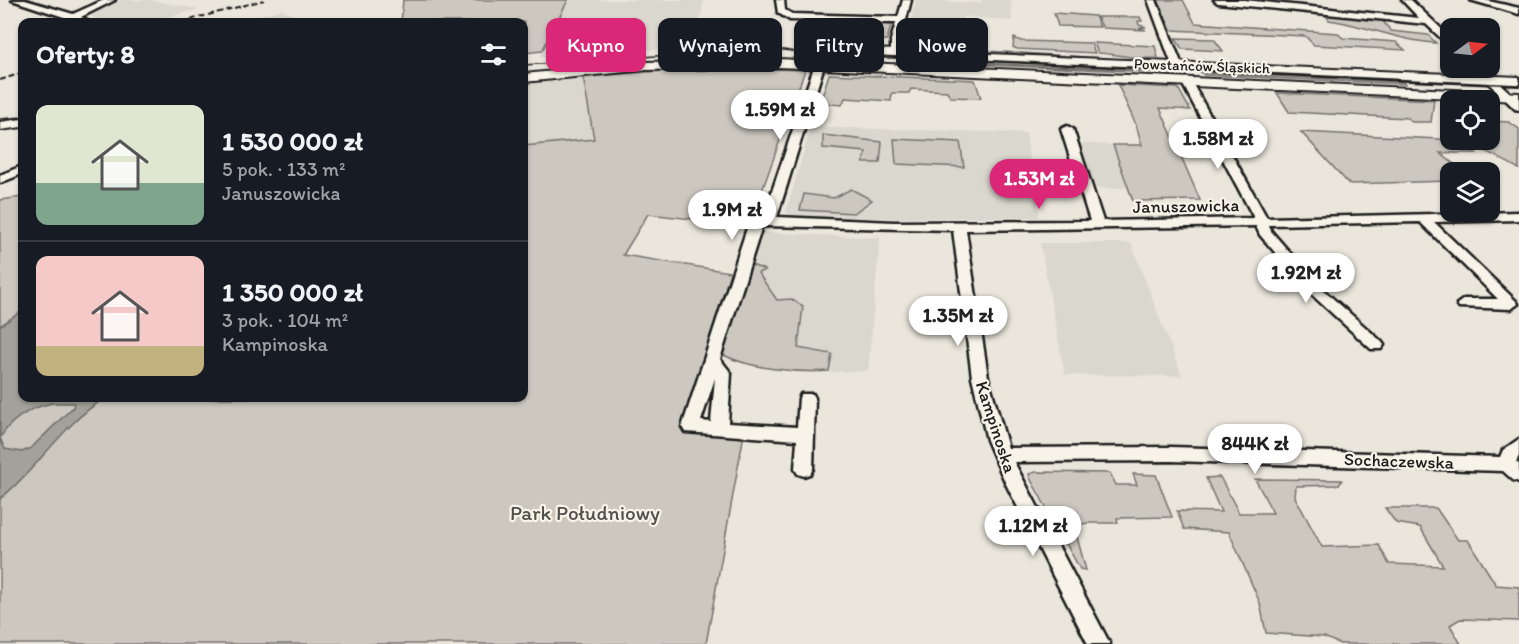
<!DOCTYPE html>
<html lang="pl">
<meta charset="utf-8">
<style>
:root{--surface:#171b24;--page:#242831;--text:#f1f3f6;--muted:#9ea1a6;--line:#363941;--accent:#db2777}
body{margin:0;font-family:Itim,sans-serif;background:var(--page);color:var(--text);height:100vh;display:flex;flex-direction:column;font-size:22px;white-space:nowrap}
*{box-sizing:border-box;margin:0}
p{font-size:20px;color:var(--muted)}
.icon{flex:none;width:33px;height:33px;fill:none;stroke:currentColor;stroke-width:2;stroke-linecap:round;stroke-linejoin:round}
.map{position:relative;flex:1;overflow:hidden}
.sheet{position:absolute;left:18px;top:18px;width:510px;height:384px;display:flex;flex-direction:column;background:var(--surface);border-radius:12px;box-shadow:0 2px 4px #0004}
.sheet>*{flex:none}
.banner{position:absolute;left:546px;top:18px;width:570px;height:54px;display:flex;gap:12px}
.needle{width:39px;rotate:75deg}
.buttons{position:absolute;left:1440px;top:18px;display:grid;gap:12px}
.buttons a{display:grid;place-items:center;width:60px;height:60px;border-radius:12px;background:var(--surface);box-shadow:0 2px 4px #0004;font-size:30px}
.price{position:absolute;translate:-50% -51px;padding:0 14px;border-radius:21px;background:#fff;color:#222;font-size:20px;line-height:39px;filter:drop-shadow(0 2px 3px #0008)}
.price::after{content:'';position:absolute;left:50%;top:36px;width:18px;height:14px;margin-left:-9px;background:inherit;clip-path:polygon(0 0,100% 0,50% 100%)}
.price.current{background:var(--accent);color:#fff}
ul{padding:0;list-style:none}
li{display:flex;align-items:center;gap:18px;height:150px;padding:0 18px}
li+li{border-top:2px solid var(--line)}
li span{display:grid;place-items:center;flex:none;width:168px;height:120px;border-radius:12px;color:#555}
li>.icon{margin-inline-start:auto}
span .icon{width:72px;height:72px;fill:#fffc;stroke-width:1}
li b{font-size:26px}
h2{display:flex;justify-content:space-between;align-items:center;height:72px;padding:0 18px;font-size:26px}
.pill{padding:0 21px;border-radius:12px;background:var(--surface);box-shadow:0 2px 4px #0004;font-size:21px;line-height:54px}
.pill.current{background:var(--accent);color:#fff}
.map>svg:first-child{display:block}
</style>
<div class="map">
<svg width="1519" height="644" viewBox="0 0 1519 644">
<rect width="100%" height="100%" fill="#eae6dc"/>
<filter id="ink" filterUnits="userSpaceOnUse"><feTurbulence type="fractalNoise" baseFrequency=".0167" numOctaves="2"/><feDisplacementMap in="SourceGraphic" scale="12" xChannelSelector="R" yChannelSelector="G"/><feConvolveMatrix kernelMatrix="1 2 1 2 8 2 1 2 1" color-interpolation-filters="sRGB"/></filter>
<g filter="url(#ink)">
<path fill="#dad7ce" d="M121 0H149L199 9 150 22H100L89 14Z
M568 0H704L696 43 704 48 596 52 539 58Z
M916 0 981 3 982 0H1011L1012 21 963 16 961 34 909 29Z
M282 9 304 22H236Z
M583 77 594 139 524 146V84Z
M811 127 1026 133 1030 163 1034 164 1039 217 888 218 789 215 786 212Z
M1077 143 1113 145 1127 188H1092Z
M759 232 880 238 868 371 805 373 732 361 719 353Z
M1040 243H1131L1182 376 1065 375Z"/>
<path fill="#ccc8c0" stroke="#74726e" stroke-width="1.5" d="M403 0H568L542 51 524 53V22H401Z
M1158 0H1183L1195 23 1337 33 1343 38 1396 42 1405 50 1314 45 1305 36 1171 30Z
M1054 13 1095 16 1100 27 1058 26Z
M1325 14 1381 19 1391 31 1428 35 1436 43C1399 41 1365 25 1329 20Z
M1097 17H1140L1142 21H1138L1139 25 1146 27 1139 28 1146 30 1103 28Z
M860 24 891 25 887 40 862 39 866 36 865 28Z
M1014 38 1021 41 1091 43 1095 53 1017 49 1013 47Z
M1175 38 1214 39 1223 51 1182 49Z
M1094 43 1155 46 1158 58C1138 60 1119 54 1098 53Z
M970 50 1167 62 962 53Z
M900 60 1174 71 1175 73 900 61Z
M730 68 805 70 753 216 747 225 648 214 623 255 730 272 686 431 744 434 706 644H0V200L22 197V398H524V146L594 139 583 77 645 72Z
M1202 73 1403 82 1405 84 1204 75Z
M829 74 975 80 981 98 950 97 947 91 911 89 909 93H892L891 101 845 98 842 105 820 103Z
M1118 85 1178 88 1190 110 1160 108 1200 200 1133 201 1113 145H1142L1136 125Z
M1277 93 1434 100 1431 122H1412L1408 118 1289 112Z
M1490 121 1509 122 1519 129V169C1501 158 1484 152 1466 140H1490Z
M1301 132 1458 140 1476 153H1440L1464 172H1450V181L1349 184Z
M823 135 882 142 880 163H863L866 152 823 148Z
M894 139 960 142 964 167 896 164Z
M851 189 872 200 854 213 800 210 804 194 834 198Z
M749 264 765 270 758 273 777 300 791 299 803 306 798 348 832 354 829 371C798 373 748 369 720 353Z
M1036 472 1110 473 1116 485H1137L1133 474 1156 475 1172 517 1117 518 1118 523H1087L1074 526 1086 570 1080 569 1030 478 1029 474Z
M1220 477 1239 513H1273L1255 479 1342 480 1339 485 1296 486 1295 497 1322 547 1379 545 1389 564 1443 566 1420 527 1396 523 1385 508H1436L1458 540H1468L1496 585 1519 587V621L1460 619 1450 625 1461 644H1340L1324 637 1266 633 1260 603 1229 532 1184 529 1177 511 1221 512 1206 478Z"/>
<path fill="#a3a19a" stroke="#6d6c68" stroke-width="1.5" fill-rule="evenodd" d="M22 311V398H105C62 424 39 468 0 499V326ZM52 403H74L73 407 31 448 22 452 5 449 0 438C12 418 29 408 52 403Z"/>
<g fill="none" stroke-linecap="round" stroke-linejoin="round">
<defs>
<path id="minor" d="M12 0H25L73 14 104 0H115L81 17 89 22H79Z
M776 0H784L785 10 792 14 898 17 903 0H911L901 40V53L896 56 891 53V40L896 23 790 20 778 13Z
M1148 0H1156L1182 65 1180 67 1172 65Z
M1214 0H1244L1419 18 1402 0H1411L1450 37V45L1447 44 1426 24 1218 3Z
M1470 0H1484L1519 8V14Z
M826 51 834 53 826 59 777 217 894 222 1090 221 1061 129 1067 126 1073 129 1103 221 1254 218 1181 81 1186 78 1191 81 1267 218 1519 212V220L1434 222 1516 301 1518 304 1511 309 1459 307 1457 304 1464 299H1498L1420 222 1269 225 1271 231 1320 287 1381 341 1384 345 1381 349H1371L1310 293 1260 235 1256 226 966 230 988 377 1008 448 1171 447 1500 457 1503 450 1519 439V456L1516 462 1519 464V482L1513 480 1503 471 1171 461 1014 462 1110 644H1088L1006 484 987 440 972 377 953 230 762 226 720 359 731 373 728 423 797 427 799 398 801 394H813L815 398 813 469 810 474 804 476 798 474 795 469 797 440 685 432 682 427 747 228 753 220 763 218 817 58ZM715 378 711 422 701 421Z
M1473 68H1483L1519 101V110L1515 109Z
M22 166V174L0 183V175Z"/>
<path id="major" d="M872 49 1519 77V85L872 55 802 57 796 54 802 51Z
M778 59 1519 93V101L778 67 645 70 524 82V74L645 62Z
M22 119V127L0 130V122Z"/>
</defs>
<use href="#minor" stroke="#1c1c1c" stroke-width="5"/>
<use href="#major" stroke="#1c1c1c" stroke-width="4"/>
<use href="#minor" fill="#f7f3e8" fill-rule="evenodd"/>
<use href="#major" fill="#f7f3e8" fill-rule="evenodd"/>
<path stroke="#1c1c1c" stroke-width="1.5" d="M524 65 759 49 784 50 834 58H931L1519 85
M0 119 22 117"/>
<path stroke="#1c1c1c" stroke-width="2" stroke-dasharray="6 3" stroke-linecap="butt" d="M182 22 264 0
M0 80 22 73"/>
</g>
</g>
<g text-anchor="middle" stroke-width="4.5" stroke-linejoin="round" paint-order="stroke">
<g font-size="15" fill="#1c1c1c" stroke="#f7f3e8">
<text transform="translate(1202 66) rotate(2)" y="5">Powstańców Śląskich</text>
</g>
<g font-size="18" fill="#1c1c1c" stroke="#f7f3e8">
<text transform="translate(1186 206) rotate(-1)" y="6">Januszowicka</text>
<text transform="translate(996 427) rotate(72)" y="6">Kampinoska</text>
<text transform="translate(1399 461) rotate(2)" y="6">Sochaczewska</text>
</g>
<g font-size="21" fill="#51504d" stroke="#f7f3e8">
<text x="585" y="520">Park Południowy</text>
</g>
</g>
</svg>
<div class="buttons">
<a><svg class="needle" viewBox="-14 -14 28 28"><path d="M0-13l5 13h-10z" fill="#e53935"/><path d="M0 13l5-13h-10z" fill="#9ea1a6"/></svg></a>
<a><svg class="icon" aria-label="locate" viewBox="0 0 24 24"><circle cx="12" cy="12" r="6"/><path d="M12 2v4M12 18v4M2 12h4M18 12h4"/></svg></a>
<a><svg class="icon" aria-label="layers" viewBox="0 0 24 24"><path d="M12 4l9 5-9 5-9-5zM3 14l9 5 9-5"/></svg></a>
</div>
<b class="price" style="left:780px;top:141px">1.59M zł</b>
<b class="price" style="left:1218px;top:170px">1.58M zł</b>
<b class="price current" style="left:1039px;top:210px">1.53M zł</b>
<b class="price" style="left:732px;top:241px">1.9M zł</b>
<b class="price" style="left:1306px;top:304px">1.92M zł</b>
<b class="price" style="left:958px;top:347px">1.35M zł</b>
<b class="price" style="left:1255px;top:475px">844K zł</b>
<b class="price" style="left:1033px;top:557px">1.12M zł</b>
<div class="banner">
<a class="pill current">Kupno</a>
<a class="pill">Wynajem</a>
<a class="pill">Filtry</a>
<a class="pill">Nowe</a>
</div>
<section class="sheet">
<h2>Oferty: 8<svg class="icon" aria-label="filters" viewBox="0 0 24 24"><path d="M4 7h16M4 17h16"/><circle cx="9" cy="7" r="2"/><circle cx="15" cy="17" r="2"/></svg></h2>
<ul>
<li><span style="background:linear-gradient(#dfe7d0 65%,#7fa58c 0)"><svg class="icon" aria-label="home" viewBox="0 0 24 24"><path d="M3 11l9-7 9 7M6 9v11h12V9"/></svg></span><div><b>1 530 000 zł</b><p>5 pok. · 133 m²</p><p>Januszowicka</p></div></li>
<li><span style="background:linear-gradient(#f6c9c9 75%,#c2b280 0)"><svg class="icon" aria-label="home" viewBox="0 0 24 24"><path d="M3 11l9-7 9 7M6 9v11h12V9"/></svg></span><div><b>1 350 000 zł</b><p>3 pok. · 104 m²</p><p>Kampinoska</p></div></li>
</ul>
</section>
</div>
